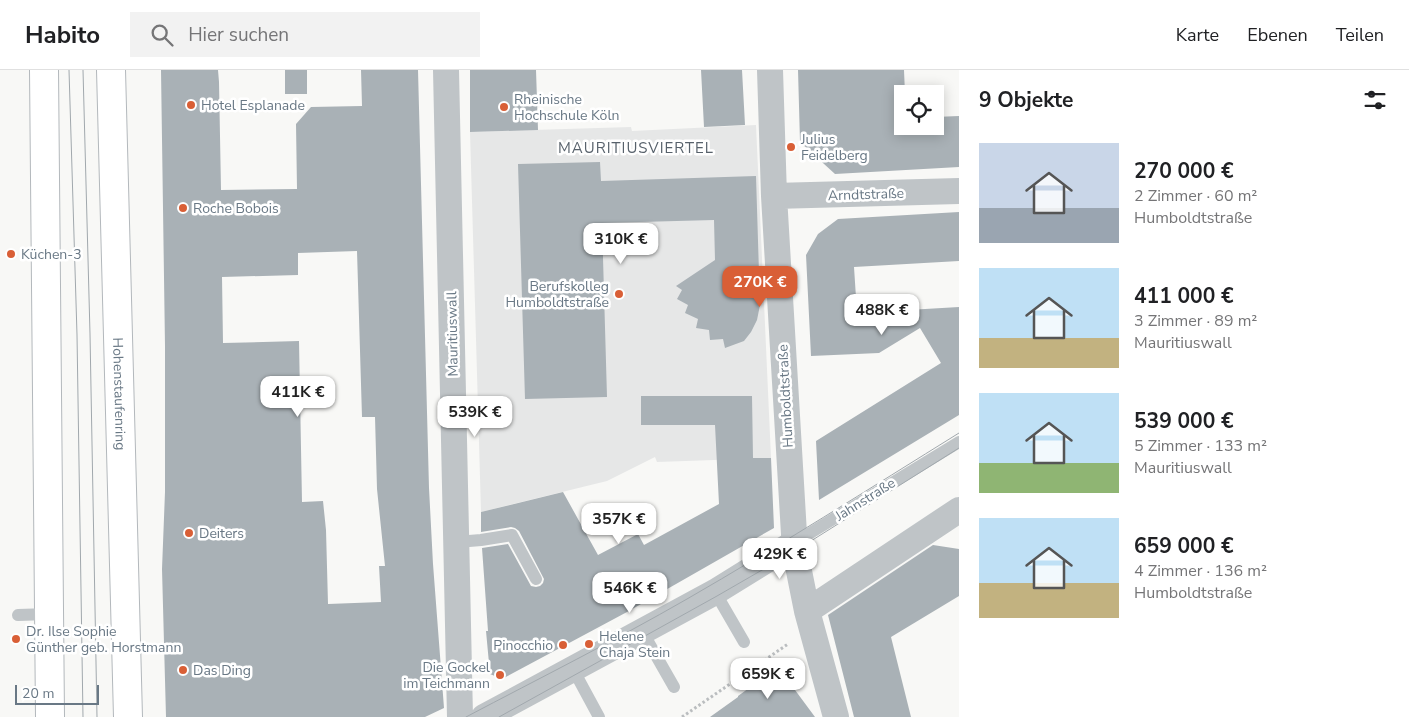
<!DOCTYPE html>
<html lang="de">
<meta charset="utf-8">
<style>
:root{--surface:#fff;--page:#f2f2f2;--text:#202124;--muted:#757577;--line:#e0e0e0;--accent:#d95f36}
body{margin:0;font-family:"Nunito Sans",sans-serif;background:var(--page);color:var(--text);height:100vh;display:flex;flex-direction:column;font-size:19px;white-space:nowrap}
*{box-sizing:border-box;margin:0}
p{font-size:16px;color:var(--muted)}
.icon{flex:none;width:28px;height:28px;fill:none;stroke:currentColor;stroke-width:2;stroke-linecap:round;stroke-linejoin:round}
.map{position:relative;flex:1;overflow:hidden}
.details{display:flex;flex-direction:column;background:var(--surface);width:450px}
.details>*{flex:none}
.controls{position:absolute;left:894px;top:15px;display:grid;gap:10px}
.controls a{display:grid;place-items:center;width:50px;height:50px;border-radius:0px;background:var(--surface);box-shadow:0 2px 12px #0003;font-size:25px}
.scale{position:absolute;left:15px;bottom:12px;width:84px;box-sizing:border-box;padding-left:5px;border:2px solid #697885;border-top:0;font-size:14px;line-height:18px;white-space:nowrap;color:#697885;-webkit-text-stroke:4px #fff;paint-order:stroke}
.price{position:absolute;translate:-50% -42px;padding:0 11px;border-radius:10px;background:#fff;color:#222;font-size:16px;line-height:32px;filter:drop-shadow(0 1px 2px #0008)}
.price::after{content:'';position:absolute;left:50%;top:30px;width:15px;height:11px;margin-left:-8px;background:inherit;clip-path:polygon(0 0,100% 0,50% 100%)}
.price.on{background:var(--accent);color:#fff}
ul{padding:0;list-style:none}
li{display:flex;align-items:center;gap:15px;height:125px;padding:0 20px}
li span{display:grid;place-items:center;flex:none;width:140px;height:100px;border-radius:0px;color:#555}
li>.icon{margin-inline-start:auto}
span .icon{width:60px;height:60px;fill:#fffc;stroke-width:1}
li b{font-size:21px}
h2{display:flex;justify-content:space-between;align-items:center;height:60px;padding:0 20px;font-size:21px}
header{display:flex;align-items:center;gap:30px;box-sizing:border-box;height:70px;padding:0 25px;background:var(--surface);border-bottom:1px solid var(--line)}
header strong{font-size:24px}
nav{display:flex;gap:28px;margin-inline-start:auto;font-size:18px}
.search{width:350px;height:45px;background:var(--page);display:flex;align-items:center;gap:12px;box-sizing:border-box;padding:0 18px;border-radius:0px;color:var(--muted);font-size:19px}
main{display:flex;flex:1;min-height:0}
.map>svg:first-child{display:block}
</style>
<header>
<strong>Habito</strong>
<div class="search"><svg class="icon" aria-label="search" viewBox="0 0 24 24"><circle cx="10" cy="10" r="6"/><path d="M15 15l6 6"/></svg>Hier suchen</div>
<nav><a>Karte</a><a>Ebenen</a><a>Teilen</a></nav>
</header>
<main>
<div class="map">
<svg width="959" height="647" viewBox="0 0 959 647">
<rect width="100%" height="100%" fill="#f8f8f6"/>
<path fill="#e6e7e7" d="M756 55 771 388 657 392 655 387 607 411 481 442 470 62 631 57 632 61Z"/>
<path fill="#a9b1b6" fill-rule="evenodd" d="M161 0H218L219 12 221 120 297 119 296 54 311 37 362 36 361 0H418L429 418 433 494 444 638 425 647H166L162 499 165 422V276ZM357 181 362 347H375L377 419 385 496H379L381 532 328 534 326 460 323 431 302 432 299 271 223 273 222 207 298 205V183Z
M285 0H307V24H285Z
M470 0H536L538 60 470 62Z
M701 0H742L745 55 704 57Z
M798 0H904L905 24H902V56H935V47L959 46V97L835 104 800 72Z
M600 92 601 111 756 106 760 235 757 250 751 262 744 271 725 278 723 269 710 270 709 260 696 258 698 249 685 243 688 235 677 229 682 220 676 216 715 190 714 150 602 153 607 327 525 329 518 94Z
M959 142V191L854 197 857 243 959 237V345L819 430 816 371 941 293 920 258 879 283 811 286 806 185 818 164 838 149Z
M641 326H752L753 388H771L774 458 627 542 502 609 490 604 486 561H488L482 478 508 474 531 516 536 517 540 516 543 513 544 509 519 461 515 458 511 457 481 462V442L563 422 598 485 638 464 644 475 719 434 715 355H641Z
M933 475 959 479V526L891 567 911 647H854L828 545Z
M778 597 815 647H710L738 627V626Z"/>
<g fill="none" stroke-linecap="round" stroke-linejoin="round">
<defs>
<g id="primary">
<path d="M44 0 50 647"/>
<path id="s1" d="M111 0 128 647"/>
</g>
</defs>
<use href="#primary" stroke="#b3b8bc" stroke-width="30"/>
<path stroke="#babdbf" stroke-width="3" stroke-dasharray="2.5 2.5" stroke-linecap="butt" d="M682 647 788 574"/>
<path stroke="#bfc4c7" stroke-width="12" d="M457 472 481 470 512 465 536 509
M794 473 959 372
M715 522 744 572
M18 545 49 544
M642 561 674 617
M573 599 599 647"/>
<path stroke="#bfc4c7" stroke-width="26" d="M446 0 460 647
M770 0 774 126 795 481 807 541 836 647
M774 126 959 121
M807 541 959 440
M484 647 715 522 794 473"/>
<use href="#primary" stroke="#fff" stroke-width="28"/>
<path stroke="#a1a8ad" stroke-width="1" d="M69 0 77 265 83 647
M83 0 90 264 97 647
M466 647C540 608 614 571 687 529 779 476 869 419 959 363
M499 647 717 526 795 481 959 378"/>
</g>
<g fill="#d95f36" stroke="#fff" stroke-width="2">
<circle cx="191" cy="35" r="5"/>
<circle cx="504" cy="37" r="5"/>
<circle cx="791" cy="77" r="5"/>
<circle cx="183" cy="138" r="5"/>
<circle cx="11" cy="184" r="5"/>
<circle cx="619" cy="224" r="5"/>
<circle cx="189" cy="463" r="5"/>
<circle cx="16" cy="569" r="5"/>
<circle cx="589" cy="574" r="5"/>
<circle cx="563" cy="575" r="5"/>
<circle cx="183" cy="600" r="5"/>
<circle cx="500" cy="605" r="5"/>
</g>
<g text-anchor="middle" stroke-width="5" stroke-linejoin="round" paint-order="stroke">
<g font-size="14" fill="#697885" stroke="#fff" text-anchor="start">
<text x="514" y="34">Rheinische<tspan x="514" dy="16">Hochschule Köln</tspan></text>
<text x="201" y="40">Hotel Esplanade</text>
<text x="801" y="74">Julius<tspan x="801" dy="16">Feidelberg</tspan></text>
<text x="193" y="143">Roche Bobois</text>
<text x="21" y="189">Küchen-3</text>
<text x="609" y="221" text-anchor="end">Berufskolleg<tspan x="609" dy="16">Humboldtstraße</tspan></text>
<text x="199" y="468">Deiters</text>
<text x="26" y="566">Dr. Ilse Sophie<tspan x="26" dy="16">Günther geb. Horstmann</tspan></text>
<text x="599" y="571">Helene<tspan x="599" dy="16">Chaja Stein</tspan></text>
<text x="553" y="580" text-anchor="end">Pinocchio</text>
<text x="490" y="602" text-anchor="end">Die Gockel<tspan x="490" dy="16">im Teichmann</tspan></text>
<text x="193" y="605">Das Ding</text>
</g>
<g font-size="14" fill="#697885" stroke="#fff">
<text transform="translate(866 124) rotate(-2)" y="5">Arndtstraße</text>
<text transform="translate(452 264) rotate(-91)" y="5">Mauritiuswall</text>
<text dy="5" stroke="none"><textPath href="#s1" startOffset="324">Hohenstaufenring</textPath></text>
<text transform="translate(785 326) rotate(-93)" y="5">Humboldtstraße</text>
<text transform="translate(865 429) rotate(-32)" y="5">Jahnstraße</text>
</g>
<g font-size="15" letter-spacing="1" fill="#57616b" stroke="#fff">
<text x="636" y="83">MAURITIUSVIERTEL</text>
</g>
</g>
</svg>
<div class="controls">
<a><svg class="icon" aria-label="locate" viewBox="0 0 24 24"><circle cx="12" cy="12" r="6"/><path d="M12 2v4M12 18v4M2 12h4M18 12h4"/></svg></a>
</div>
<div class="scale">20 m</div>
<b class="price" style="left:621px;top:195px">310K €</b>
<b class="price on" style="left:760px;top:238px">270K €</b>
<b class="price" style="left:882px;top:266px">488K €</b>
<b class="price" style="left:298px;top:348px">411K €</b>
<b class="price" style="left:475px;top:368px">539K €</b>
<b class="price" style="left:619px;top:475px">357K €</b>
<b class="price" style="left:780px;top:510px">429K €</b>
<b class="price" style="left:630px;top:544px">546K €</b>
<b class="price" style="left:768px;top:630px">659K €</b>
</div>
<section class="details">
<h2>9 Objekte<svg class="icon" aria-label="filters" viewBox="0 0 24 24"><path d="M4 7h16M4 17h16"/><circle cx="9" cy="7" r="2"/><circle cx="15" cy="17" r="2"/></svg></h2>
<ul>
<li><span style="background:linear-gradient(#c9d6e8 65%,#9aa5b1 0)"><svg class="icon" aria-label="home" viewBox="0 0 24 24"><path d="M3 11l9-7 9 7M6 9v11h12V9"/></svg></span><div><b>270 000 €</b><p>2 Zimmer · 60 m²</p><p>Humboldtstraße</p></div></li>
<li><span style="background:linear-gradient(#bfe0f5 70%,#c2b280 0)"><svg class="icon" aria-label="home" viewBox="0 0 24 24"><path d="M3 11l9-7 9 7M6 9v11h12V9"/></svg></span><div><b>411 000 €</b><p>3 Zimmer · 89 m²</p><p>Mauritiuswall</p></div></li>
<li><span style="background:linear-gradient(#bfe0f5 70%,#8fb573 0)"><svg class="icon" aria-label="home" viewBox="0 0 24 24"><path d="M3 11l9-7 9 7M6 9v11h12V9"/></svg></span><div><b>539 000 €</b><p>5 Zimmer · 133 m²</p><p>Mauritiuswall</p></div></li>
<li><span style="background:linear-gradient(#bfe0f5 65%,#c2b280 0)"><svg class="icon" aria-label="home" viewBox="0 0 24 24"><path d="M3 11l9-7 9 7M6 9v11h12V9"/></svg></span><div><b>659 000 €</b><p>4 Zimmer · 136 m²</p><p>Humboldtstraße</p></div></li>
</ul>
</section>
</main>
